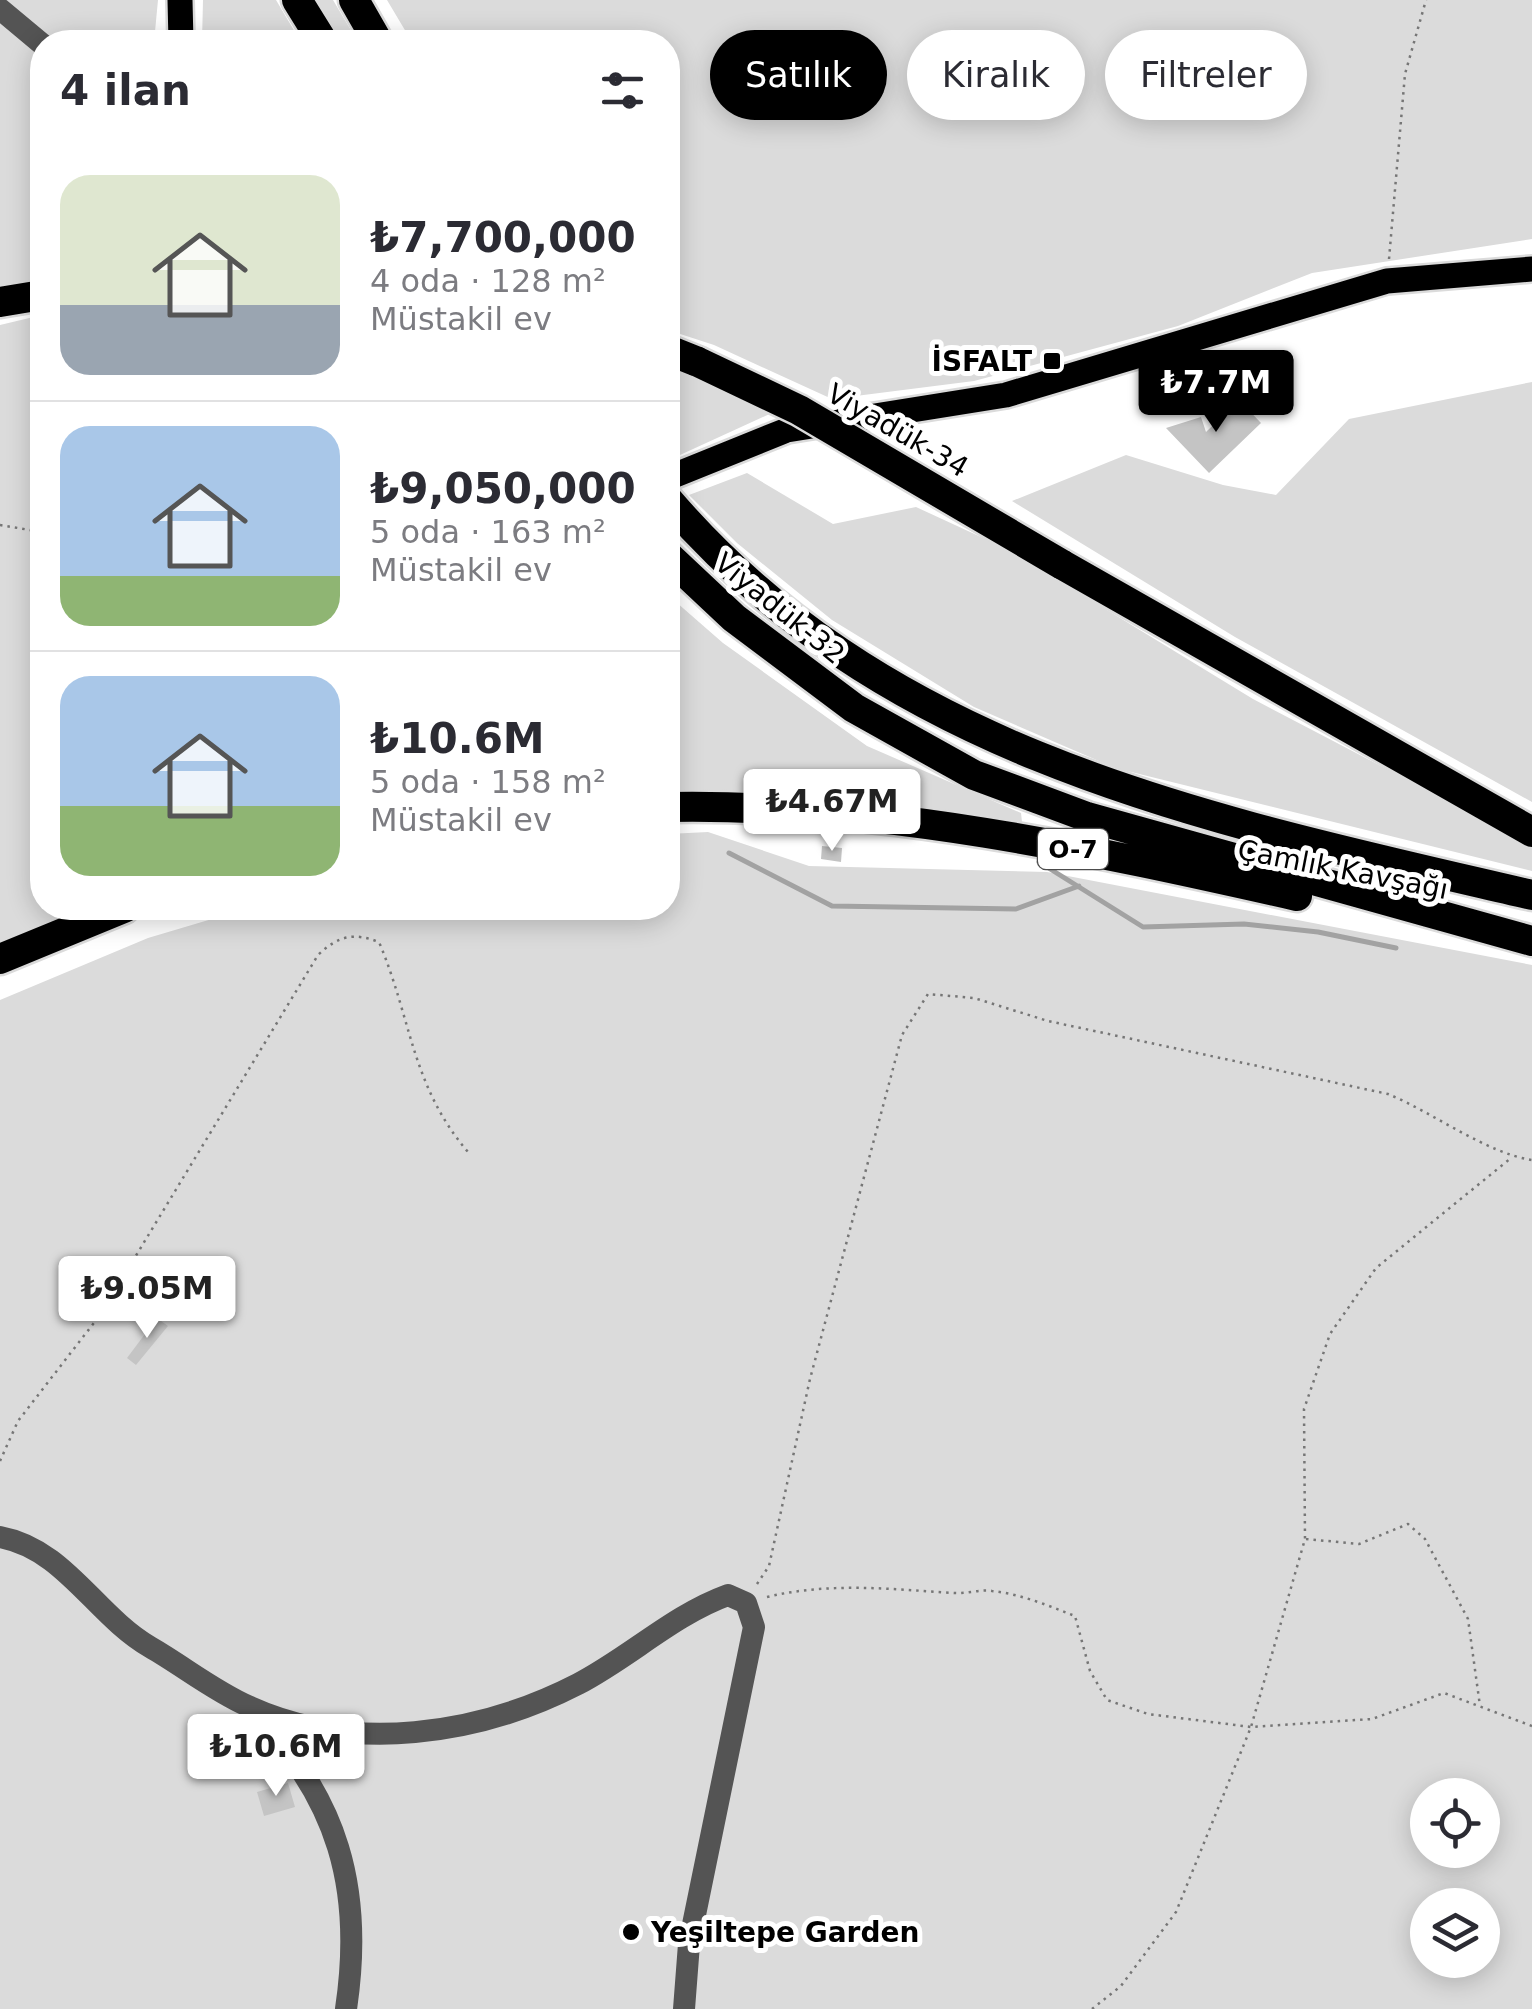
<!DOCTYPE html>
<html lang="tr">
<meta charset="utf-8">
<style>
:root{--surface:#fff;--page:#f2f2f3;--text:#2b2b33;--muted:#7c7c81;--line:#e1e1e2;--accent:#000}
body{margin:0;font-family:"DejaVu Sans",sans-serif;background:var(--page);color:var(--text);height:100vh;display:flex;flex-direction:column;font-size:38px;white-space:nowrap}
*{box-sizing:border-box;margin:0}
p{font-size:32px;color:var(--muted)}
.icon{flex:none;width:55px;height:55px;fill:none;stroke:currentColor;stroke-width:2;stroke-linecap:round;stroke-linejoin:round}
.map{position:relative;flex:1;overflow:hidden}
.details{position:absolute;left:30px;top:30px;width:650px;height:890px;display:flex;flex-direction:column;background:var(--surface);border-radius:40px;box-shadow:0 5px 25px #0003}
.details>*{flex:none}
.guide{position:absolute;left:710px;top:30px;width:670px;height:90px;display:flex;gap:20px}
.buttons{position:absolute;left:1410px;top:1778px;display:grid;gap:20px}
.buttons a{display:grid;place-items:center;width:90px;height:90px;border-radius:50%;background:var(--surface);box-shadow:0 5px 25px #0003;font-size:50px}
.price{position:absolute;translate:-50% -85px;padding:0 22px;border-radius:10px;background:#fff;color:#222;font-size:32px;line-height:65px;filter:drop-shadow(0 2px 5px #0008)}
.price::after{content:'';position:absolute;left:50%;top:60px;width:30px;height:22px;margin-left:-15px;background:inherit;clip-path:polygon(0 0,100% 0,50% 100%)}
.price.on{background:var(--accent);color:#fff}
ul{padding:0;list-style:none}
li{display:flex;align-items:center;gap:30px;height:250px;padding:0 30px}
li+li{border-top:2px solid var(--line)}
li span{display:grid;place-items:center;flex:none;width:280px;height:200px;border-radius:30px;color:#555}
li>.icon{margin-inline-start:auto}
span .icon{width:120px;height:120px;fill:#fffc;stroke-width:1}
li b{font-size:42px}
h2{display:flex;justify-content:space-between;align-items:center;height:120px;padding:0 30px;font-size:42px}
.pill{padding:0 35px;border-radius:45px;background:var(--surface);box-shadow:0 5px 25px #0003;font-size:35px;line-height:90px}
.pill.on{background:var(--accent);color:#fff}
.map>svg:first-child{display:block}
</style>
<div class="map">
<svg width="1532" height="2009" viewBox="0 0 1532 2009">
<rect width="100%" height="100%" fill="#fff"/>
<path fill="#dbdbdb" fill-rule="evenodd" d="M0 0H158L154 42H42V282L0 288Z
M203 0H276L301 42H202Z
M310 0H333L358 42H338Z
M387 0H1532V239L1312 273 1178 326 974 381 832 399 714 345 668 330V42H412Z
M42 315V908H75L0 944V325Z
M668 365 774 412 669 460Z
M1532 382V802L1235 637 1012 501 1126 455 1223 485 1276 495 1349 419Z
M747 473 833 524 916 507 1007 549 1253 699 1532 845V871L1115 768 974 707 832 620 737 543 689 495Z
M668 595 723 643 867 746 1021 813 1022 822 881 803 668 793Z
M708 832 809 866 1047 872 1532 965V2009H0V1000L148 938 249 908H668V834ZM1428 1795H1482V1850H1428ZM1428 1905H1482V1960H1428Z"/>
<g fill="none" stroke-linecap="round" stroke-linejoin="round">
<path stroke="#a2a2a2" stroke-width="5" d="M729 853 832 906 1016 909 1079 886
M1039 862 1143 927 1244 924 1318 932 1396 948"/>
</g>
<path fill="#c4c4c4" d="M1239 400 1261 423 1209 473 1166 428 1201 417 1206 432Z
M822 846 842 848 841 862 821 859Z
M157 1318 168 1326 136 1365 127 1358Z
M288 1783 295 1807 264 1816 257 1792Z"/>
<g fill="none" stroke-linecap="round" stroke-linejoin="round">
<defs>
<path id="major" d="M180 0 181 42
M668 478 787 430 1006 395 1387 281 1532 269"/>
<path id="highway" d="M297 0 323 42
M354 0 378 42
M0 302 42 295
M668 350 698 362
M668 500C890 759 1216 821 1532 895
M668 556 734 618 854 708 974 775 1087 817 1532 941
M1061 564 1532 832
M668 807C879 803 1092 850 1297 896
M0 959 124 908"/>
</defs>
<use href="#major" stroke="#dbdbdb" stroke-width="30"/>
<use href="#highway" stroke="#dbdbdb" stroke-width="35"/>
<path stroke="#767676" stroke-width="2.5" stroke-dasharray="2.5 5" stroke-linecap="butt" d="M1389 259 1405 74 1426 0
M0 525 42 532
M0 1461 18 1421 100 1315 318 955C338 936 353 932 379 942 412 1020 411 1085 468 1152
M1306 1539 1359 1544 1408 1524 1425 1539 1468 1619 1480 1706
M757 1584 769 1566 810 1379 902 1035 928 994 974 998 1048 1021 1388 1094C1434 1113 1486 1153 1532 1160
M767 1597C829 1582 890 1589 954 1593 967 1594 980 1589 992 1591 1021 1594 1049 1606 1075 1616L1090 1671 1107 1700 1148 1714 1251 1727 1372 1719 1444 1693 1532 1726
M1092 2009 1121 1986 1176 1912 1251 1727 1305 1539 1304 1409 1330 1334 1376 1268 1511 1158"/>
<path stroke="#545454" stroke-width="22" d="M0 9 42 44
M0 1537C65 1549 95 1615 150 1647 183 1666 214 1691 248 1706 352 1754 479 1735 578 1684 630 1657 673 1615 728 1595L746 1603 754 1627 689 1944 684 2009
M253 1712C338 1797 364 1889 346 2009"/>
<use href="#major" stroke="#000" stroke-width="25"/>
<use href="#highway" stroke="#000" stroke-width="30"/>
<defs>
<path id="highway-bridge" d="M698 362 799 410 1061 564"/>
</defs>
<use href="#highway-bridge" stroke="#dbdbdb" stroke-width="35" stroke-linecap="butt"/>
<use href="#highway-bridge" stroke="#000" stroke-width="30"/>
</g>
<g fill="#000" stroke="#fff" stroke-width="4">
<rect x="1042" y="351" width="20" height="20" rx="5"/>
<circle cx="631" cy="1932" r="10"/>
</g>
<g text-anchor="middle" stroke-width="10" stroke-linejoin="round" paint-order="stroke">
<rect fill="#fff" stroke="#4c4c4c" stroke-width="2.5" x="1038" y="829" width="70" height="40" rx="8"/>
<g font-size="25" font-weight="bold" fill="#000">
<text x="1073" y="858">O-7</text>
</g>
<g font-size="28" font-weight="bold" fill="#000" stroke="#fff" text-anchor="end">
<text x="1032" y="371">İSFALT</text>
<text x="651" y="1942" text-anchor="start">Yeşiltepe Garden</text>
</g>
<g font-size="28" fill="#000" stroke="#fff">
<text transform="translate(898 430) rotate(30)" y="10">Viyadük-34</text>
<text transform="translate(780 608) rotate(39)" y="10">Viyadük-32</text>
<text transform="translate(1343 869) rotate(11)" y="10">Çamlık Kavşağı</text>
</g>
</g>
</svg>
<div class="buttons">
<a><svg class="icon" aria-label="locate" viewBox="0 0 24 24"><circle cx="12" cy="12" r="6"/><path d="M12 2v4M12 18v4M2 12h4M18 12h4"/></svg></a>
<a><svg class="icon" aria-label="layers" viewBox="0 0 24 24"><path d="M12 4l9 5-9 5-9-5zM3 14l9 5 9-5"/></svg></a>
</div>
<b class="price on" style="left:1216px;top:435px">₺7.7M</b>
<b class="price" style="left:832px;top:854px">₺4.67M</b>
<b class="price" style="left:147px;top:1341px">₺9.05M</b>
<b class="price" style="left:276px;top:1799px">₺10.6M</b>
<div class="guide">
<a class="pill on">Satılık</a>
<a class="pill">Kiralık</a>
<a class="pill">Filtreler</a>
</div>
<section class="details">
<h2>4 ilan<svg class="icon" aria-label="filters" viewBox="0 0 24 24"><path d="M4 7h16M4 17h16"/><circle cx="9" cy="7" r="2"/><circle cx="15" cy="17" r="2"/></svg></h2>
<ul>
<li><span style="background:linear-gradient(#dfe7d0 65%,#9aa5b1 0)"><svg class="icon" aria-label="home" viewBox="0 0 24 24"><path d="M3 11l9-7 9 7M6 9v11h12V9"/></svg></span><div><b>₺7,700,000</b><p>4 oda · 128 m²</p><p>Müstakil ev</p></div></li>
<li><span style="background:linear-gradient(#a9c7e8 75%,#8fb573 0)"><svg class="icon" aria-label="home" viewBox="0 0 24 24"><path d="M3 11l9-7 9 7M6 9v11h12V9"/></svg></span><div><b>₺9,050,000</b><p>5 oda · 163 m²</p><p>Müstakil ev</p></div></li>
<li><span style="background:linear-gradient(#a9c7e8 65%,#8fb573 0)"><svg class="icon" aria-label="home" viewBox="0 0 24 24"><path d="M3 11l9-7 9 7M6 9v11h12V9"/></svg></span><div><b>₺10.6M</b><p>5 oda · 158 m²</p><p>Müstakil ev</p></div></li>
</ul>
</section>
</div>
